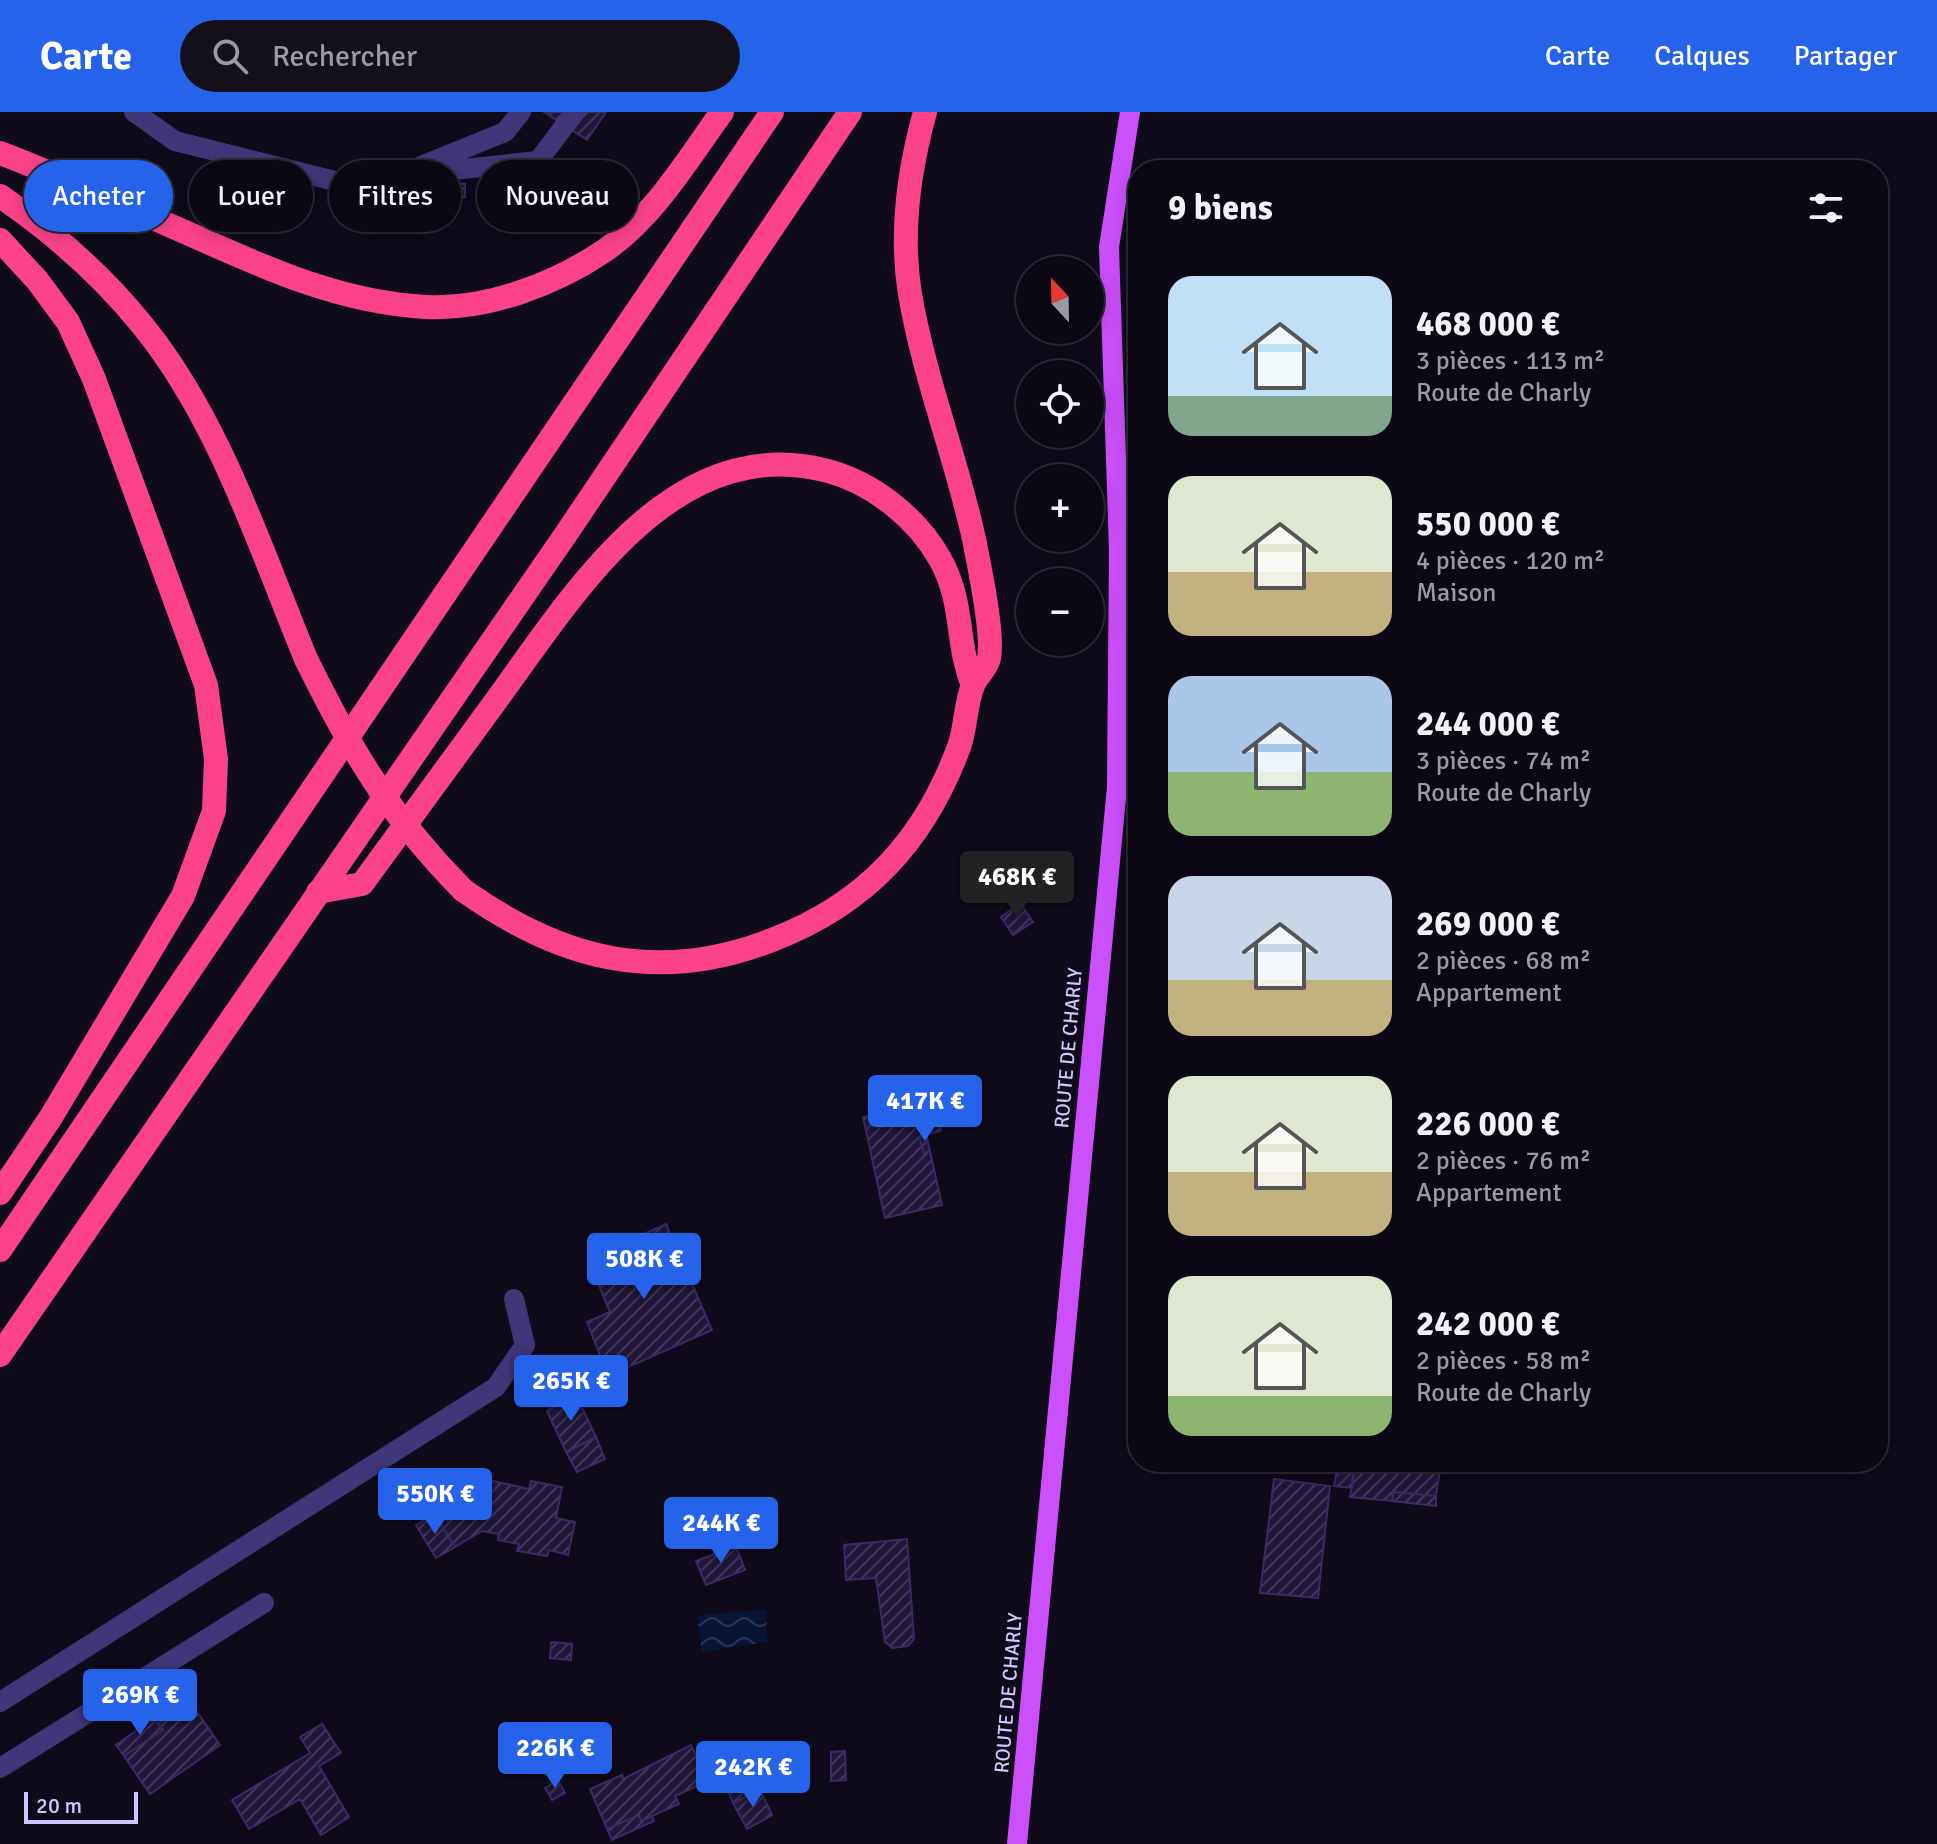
<!DOCTYPE html>
<html lang="fr">
<meta charset="utf-8">
<style>
:root{--surface:#0b0814;--page:#14111d;--text:#f1f3f6;--muted:#9a9aa0;--line:#2b2934;--accent:#2563eb}
body{margin:0;font-family:Signika,sans-serif;background:var(--page);color:var(--text);height:100vh;display:flex;flex-direction:column;font-size:30px;white-space:nowrap}
*{box-sizing:border-box;margin:0}
p{font-size:26px;color:var(--muted)}
.icon{flex:none;width:44px;height:44px;fill:none;stroke:currentColor;stroke-width:2;stroke-linecap:round;stroke-linejoin:round}
.map{position:relative;flex:1;overflow:hidden}
.panel{position:absolute;left:1128px;top:48px;width:760px;height:1312px;display:flex;flex-direction:column;background:var(--surface);border-radius:32px;box-shadow:0 4px 20px #0003,0 0 0 2px var(--line)}
.panel>*{flex:none}
.banner{position:absolute;left:24px;top:48px;width:760px;height:72px;display:flex;gap:16px}
.needle{width:52px;rotate:338deg}
.buttons{position:absolute;left:1016px;top:144px;display:grid;gap:16px}
.buttons a{display:grid;place-items:center;width:88px;height:88px;border-radius:50%;background:var(--surface);box-shadow:0 4px 20px #0003,0 0 0 2px var(--line);font-size:40px}
.scale{position:absolute;left:24px;bottom:20px;width:114px;box-sizing:border-box;padding-left:8px;border:4px solid #d2c6fe;border-top:0;font-size:22px;line-height:28px;white-space:nowrap;color:#d2c6fe;-webkit-text-stroke:6px #0f0b1b;paint-order:stroke}
.price{position:absolute;translate:-50% -68px;padding:0 18px;border-radius:8px;background:var(--accent);color:#fff;font-size:26px;line-height:52px;filter:drop-shadow(0 2px 4px #0008)}
.price::after{content:'';position:absolute;left:50%;top:48px;width:24px;height:18px;margin-left:-12px;background:inherit;clip-path:polygon(0 0,100% 0,50% 100%)}
.price.selected{background:#222;color:#fff}
ul{padding:0;list-style:none}
li{display:flex;align-items:center;gap:24px;height:200px;padding:0 40px}
li span{display:grid;place-items:center;flex:none;width:224px;height:160px;border-radius:24px;color:#555}
li>.icon{margin-inline-start:auto}
span .icon{width:96px;height:96px;fill:#fffc;stroke-width:1}
li b{font-size:34px}
h2{display:flex;justify-content:space-between;align-items:center;height:96px;padding:0 40px;font-size:34px}
.tag{padding:0 28px;border-radius:36px;background:var(--surface);box-shadow:0 4px 20px #0003,0 0 0 2px var(--line);font-size:28px;line-height:72px}
.tag.selected{background:var(--accent);color:#fff}
header{display:flex;align-items:center;gap:48px;box-sizing:border-box;height:112px;padding:0 40px;background:var(--accent);color:#fff}
header strong{font-size:38px}
nav{display:flex;gap:44px;margin-inline-start:auto;font-size:28px}
.search{width:560px;height:72px;background:var(--page);display:flex;align-items:center;gap:20px;box-sizing:border-box;padding:0 28px;border-radius:44px;color:var(--muted);font-size:30px}
.map>svg:first-child{display:block}
</style>
<header>
<strong>Carte</strong>
<div class="search"><svg class="icon" aria-label="search" viewBox="0 0 24 24"><circle cx="10" cy="10" r="6"/><path d="M15 15l6 6"/></svg>Rechercher</div>
<nav><a>Carte</a><a>Calques</a><a>Partager</a></nav>
</header>
<div class="map">
<svg width="1937" height="1732" viewBox="0 0 1937 1732">
<defs>
<pattern id="water-waves" width="16" height="10" patternUnits="userSpaceOnUse" patternTransform="scale(2)"><rect width="16" height="10" fill="#091536"/><path d="M0 5q4-4 8 0t8 0" fill="none" stroke="#2c3654"/></pattern>
<pattern id="building-hatch" width="6" height="6" patternUnits="userSpaceOnUse" patternTransform="scale(2)"><rect width="6" height="6" fill="#22173b"/><path d="M-1 1l2-2M0 6l6-6M5 7l2-2" fill="none" stroke="#413758"/></pattern>
</defs>
<rect width="100%" height="100%" fill="#0f0b1b"/>
<path fill="url(#water-waves)" d="M766 1497 767 1530 702 1540 697 1504Z"/>
<path fill="url(#building-hatch)" stroke="#3c2a67" stroke-width="2" d="M544 0H606L587 28Z
M442 72H465V85H443Z
M1135 765 1138 766V794H1133Z
M1020 791 1033 810 1013 823 1001 805Z
M935 988 941 1019 919 1024 924 1041 930 1039 942 1093 885 1106 863 1005Z
M926 1022 930 1039 924 1041 919 1024Z
M666 1112 712 1218 608 1264 587 1210 610 1200 588 1147Z
M575 1281 596 1325 566 1340 547 1299Z
M596 1325 605 1347 577 1360 566 1340Z
M1338 1350H1355L1352 1376 1334 1374Z
M1355 1350H1441L1436 1384 1393 1380 1392 1389 1350 1385Z
M1274 1367 1330 1374 1318 1486 1260 1481Z
M493 1369 529 1377 531 1369 562 1375 556 1406 575 1410 568 1443 549 1438 547 1444 517 1439 519 1432 498 1428 499 1422 482 1419 455 1435 434 1402 481 1373 490 1374Z
M1393 1380 1436 1384V1394L1392 1389Z
M434 1402 455 1435 436 1446 416 1413Z
M907 1427 914 1527 908 1534 892 1536 885 1530 876 1466 846 1468 844 1433Z
M736 1434 745 1458 706 1473 696 1449Z
M551 1530 572 1532 571 1548 550 1546Z
M191 1591 220 1633 150 1682 124 1644 163 1618 158 1612Z
M154 1606 163 1618 124 1644 116 1633Z
M322 1612 341 1641 319 1654 349 1705 321 1723 300 1687 249 1717 232 1688 310 1641 300 1625Z
M691 1633 708 1669 675 1684 679 1692 641 1709 639 1703 607 1717 590 1677 622 1663 623 1667Z
M845 1639 846 1668 831 1669V1640Z
M754 1664 760 1678 733 1691 727 1677Z
M558 1668 565 1681 552 1688 545 1676Z
M760 1678 772 1703 747 1717 733 1691Z
M639 1703 641 1709 652 1704 654 1709 612 1728 607 1717Z"/>
<g fill="none" stroke-linecap="round" stroke-linejoin="round">
<path stroke="#403779" stroke-width="20" d="M134 0 175 29 339 70 538 49 575 0
M421 54 505 20 521 0
M0 1590 496 1275 525 1233 514 1187
M0 1656 264 1491"/>
<path stroke="#cc4ffc" stroke-width="20" d="M1017 1732 1117 675 1119 438 1109 135 1130 0"/>
<path stroke="#fc438a" stroke-width="24" d="M0 41C63 65 123 93 185 120 263 155 340 191 427 195 487 198 555 172 604 139 653 106 688 47 722 0
M0 84C54 121 102 163 143 214 220 309 260 436 306 547
M0 128 37 168 68 210 94 267 206 573 216 647 214 699 183 784 51 1005 0 1081
M463 778C560 847 657 873 772 828 866 792 924 729 959 635 966 616 965 593 973 573 977 564 987 556 989 546 994 522 979 453 974 427 956 345 924 265 910 182 900 122 909 58 925 0
M318 780 362 772C407 710 452 648 498 586 575 480 674 318 828 359 873 371 917 406 940 447 965 492 955 528 973 574
M0 1138 772 0
M0 1243 566 422 850 0"/>
<path stroke="#fc438a" stroke-width="24" d="M306 547C351 639 391 705 463 778"/>
</g>
<g text-anchor="middle" stroke-width="7" stroke-linejoin="round" paint-order="stroke">
<g font-size="20" fill="#d2c6fe" stroke="#0f0b1b">
<text transform="translate(1068 936) rotate(-85)" y="7">ROUTE DE CHARLY</text>
<text transform="translate(1008 1581) rotate(-85)" y="7">ROUTE DE CHARLY</text>
</g>
</g>
</svg>
<div class="buttons">
<a><svg class="needle" viewBox="-14 -14 28 28"><path d="M0-13l5 13h-10z" fill="#e53935"/><path d="M0 13l5-13h-10z" fill="#9a9aa0"/></svg></a>
<a><svg class="icon" aria-label="locate" viewBox="0 0 24 24"><circle cx="12" cy="12" r="6"/><path d="M12 2v4M12 18v4M2 12h4M18 12h4"/></svg></a>
<a>+</a>
<a>−</a>
</div>
<div class="scale">20 m</div>
<b class="price selected" style="left:1017px;top:807px">468K €</b>
<b class="price" style="left:925px;top:1031px">417K €</b>
<b class="price" style="left:644px;top:1189px">508K €</b>
<b class="price" style="left:571px;top:1311px">265K €</b>
<b class="price" style="left:435px;top:1424px">550K €</b>
<b class="price" style="left:721px;top:1453px">244K €</b>
<b class="price" style="left:140px;top:1625px">269K €</b>
<b class="price" style="left:555px;top:1678px">226K €</b>
<b class="price" style="left:753px;top:1697px">242K €</b>
<div class="banner">
<a class="tag selected">Acheter</a>
<a class="tag">Louer</a>
<a class="tag">Filtres</a>
<a class="tag">Nouveau</a>
</div>
<section class="panel">
<h2>9 biens<svg class="icon" aria-label="filters" viewBox="0 0 24 24"><path d="M4 7h16M4 17h16"/><circle cx="9" cy="7" r="2"/><circle cx="15" cy="17" r="2"/></svg></h2>
<ul>
<li><span style="background:linear-gradient(#bfe0f5 75%,#7fa58c 0)"><svg class="icon" aria-label="home" viewBox="0 0 24 24"><path d="M3 11l9-7 9 7M6 9v11h12V9"/></svg></span><div><b>468 000 €</b><p>3 pièces · 113 m²</p><p>Route de Charly</p></div></li>
<li><span style="background:linear-gradient(#dfe7d0 60%,#c2b280 0)"><svg class="icon" aria-label="home" viewBox="0 0 24 24"><path d="M3 11l9-7 9 7M6 9v11h12V9"/></svg></span><div><b>550 000 €</b><p>4 pièces · 120 m²</p><p>Maison</p></div></li>
<li><span style="background:linear-gradient(#a9c7e8 60%,#8fb573 0)"><svg class="icon" aria-label="home" viewBox="0 0 24 24"><path d="M3 11l9-7 9 7M6 9v11h12V9"/></svg></span><div><b>244 000 €</b><p>3 pièces · 74 m²</p><p>Route de Charly</p></div></li>
<li><span style="background:linear-gradient(#c9d6e8 65%,#c2b280 0)"><svg class="icon" aria-label="home" viewBox="0 0 24 24"><path d="M3 11l9-7 9 7M6 9v11h12V9"/></svg></span><div><b>269 000 €</b><p>2 pièces · 68 m²</p><p>Appartement</p></div></li>
<li><span style="background:linear-gradient(#dfe7d0 60%,#c2b280 0)"><svg class="icon" aria-label="home" viewBox="0 0 24 24"><path d="M3 11l9-7 9 7M6 9v11h12V9"/></svg></span><div><b>226 000 €</b><p>2 pièces · 76 m²</p><p>Appartement</p></div></li>
<li><span style="background:linear-gradient(#dfe7d0 75%,#8fb573 0)"><svg class="icon" aria-label="home" viewBox="0 0 24 24"><path d="M3 11l9-7 9 7M6 9v11h12V9"/></svg></span><div><b>242 000 €</b><p>2 pièces · 58 m²</p><p>Route de Charly</p></div></li>
</ul>
</section>
</div>
